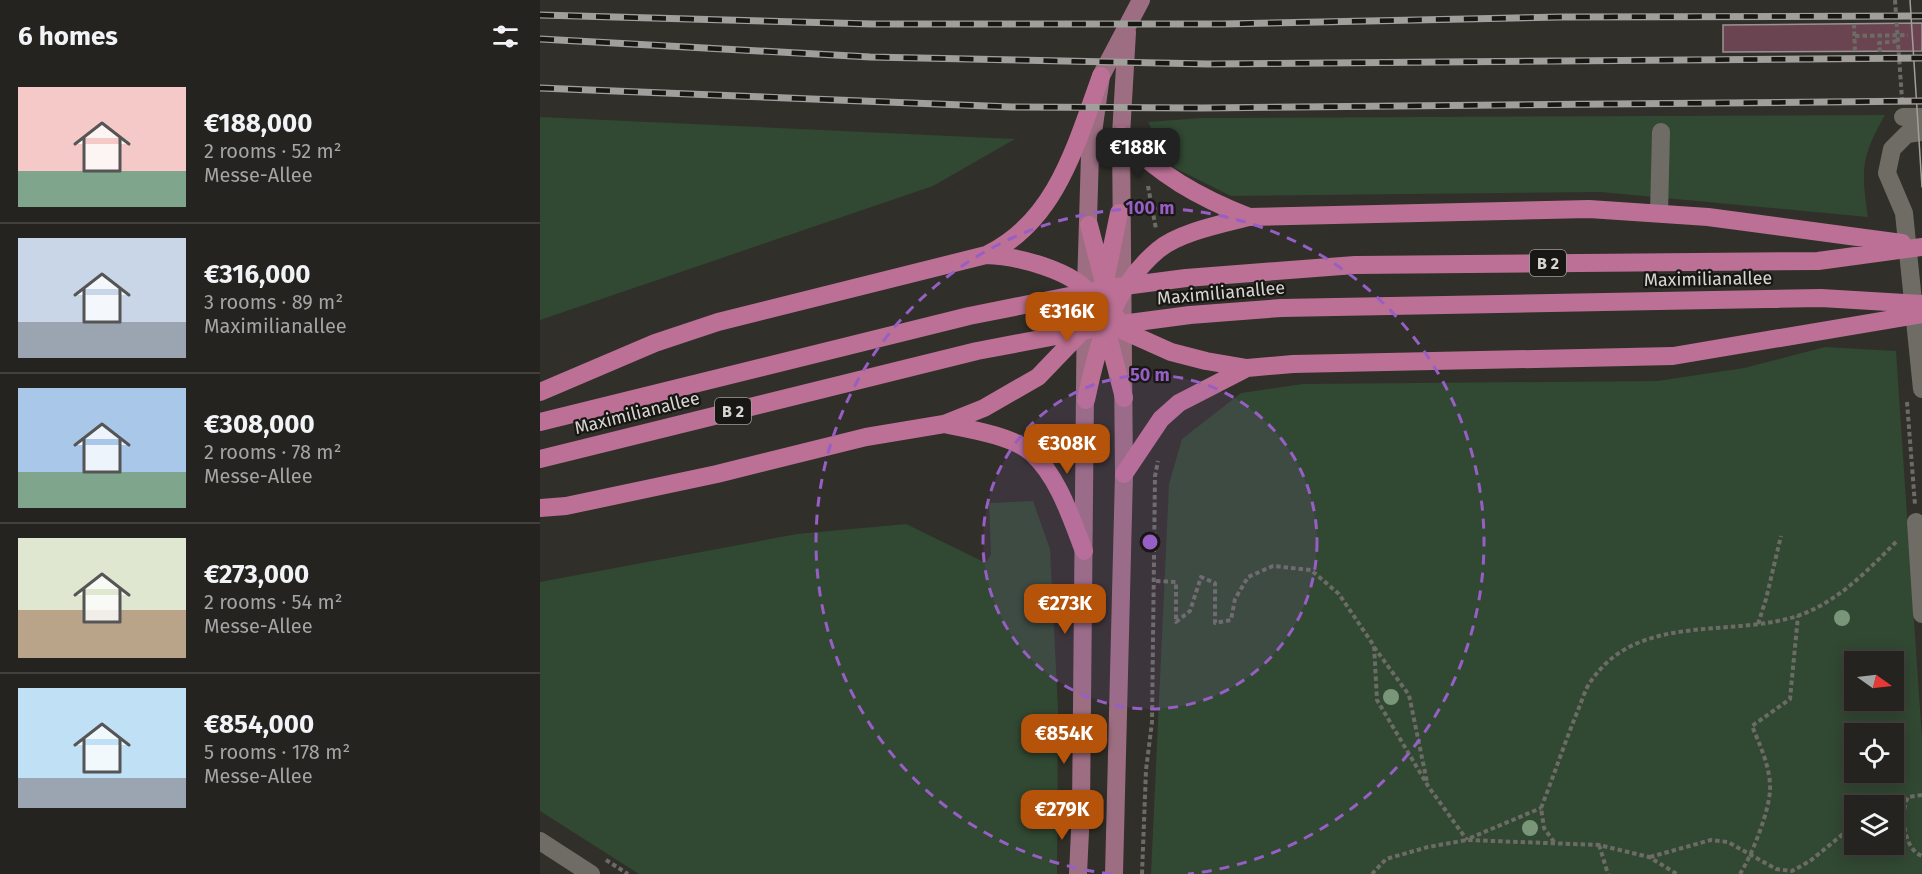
<!DOCTYPE html>
<meta charset="utf-8">
<style>
:root{--surface:#25231f;--page:#2d2b28;--text:#f1f3f6;--muted:#a3a4a4;--line:#42403d;--accent:#b45309}
body{margin:0;font-family:"Fira Sans",sans-serif;background:var(--page);color:var(--text);height:100vh;display:flex;flex-direction:column;font-size:22px;white-space:nowrap}
*{box-sizing:border-box;margin:0}
p{font-size:20px;color:var(--muted)}
.icon{flex:none;width:33px;height:33px;fill:none;stroke:currentColor;stroke-width:2;stroke-linecap:round;stroke-linejoin:round}
.map{position:relative;flex:1;overflow:hidden}
.drawer{display:flex;flex-direction:column;background:var(--surface);width:540px}
.drawer>*{flex:none}
.needle{width:39px;rotate:104deg}
.buttons{position:absolute;left:1304px;top:651px;display:grid;gap:12px}
.buttons a{display:grid;place-items:center;width:60px;height:60px;border-radius:0px;background:var(--surface);box-shadow:0 3px 15px #0003,0 0 0 2px var(--line);font-size:30px}
.price{position:absolute;translate:-50% -51px;padding:0 14px;border-radius:12px;background:var(--accent);color:#fff;font-size:20px;line-height:39px;filter:drop-shadow(0 2px 3px #0008)}
.price::after{content:'';position:absolute;left:50%;top:36px;width:18px;height:14px;margin-left:-9px;background:inherit;clip-path:polygon(0 0,100% 0,50% 100%)}
.price.active{background:#222;color:#fff}
ul{padding:0;list-style:none}
li{display:flex;align-items:center;gap:18px;height:150px;padding:0 18px}
li+li{border-top:2px solid var(--line)}
li span{display:grid;place-items:center;flex:none;width:168px;height:120px;border-radius:0px;color:#555}
li>.icon{margin-inline-start:auto}
span .icon{width:72px;height:72px;fill:#fffc;stroke-width:1}
li b{font-size:26px}
h2{display:flex;justify-content:space-between;align-items:center;height:72px;padding:0 18px;font-size:26px}
main{display:flex;flex:1;min-height:0}
.map>svg:first-child{display:block}
</style>
<main>
<section class="drawer">
<h2>6 homes<svg class="icon" aria-label="filters" viewBox="0 0 24 24"><path d="M4 7h16M4 17h16"/><circle cx="9" cy="7" r="2"/><circle cx="15" cy="17" r="2"/></svg></h2>
<ul>
<li><span style="background:linear-gradient(#f6c9c9 70%,#7fa58c 0)"><svg class="icon" aria-label="home" viewBox="0 0 24 24"><path d="M3 11l9-7 9 7M6 9v11h12V9"/></svg></span><div><b>€188,000</b><p>2 rooms · 52 m²</p><p>Messe-Allee</p></div></li>
<li><span style="background:linear-gradient(#c9d6e8 70%,#9aa5b1 0)"><svg class="icon" aria-label="home" viewBox="0 0 24 24"><path d="M3 11l9-7 9 7M6 9v11h12V9"/></svg></span><div><b>€316,000</b><p>3 rooms · 89 m²</p><p>Maximilianallee</p></div></li>
<li><span style="background:linear-gradient(#a9c7e8 70%,#7fa58c 0)"><svg class="icon" aria-label="home" viewBox="0 0 24 24"><path d="M3 11l9-7 9 7M6 9v11h12V9"/></svg></span><div><b>€308,000</b><p>2 rooms · 78 m²</p><p>Messe-Allee</p></div></li>
<li><span style="background:linear-gradient(#dfe7d0 60%,#b9a48a 0)"><svg class="icon" aria-label="home" viewBox="0 0 24 24"><path d="M3 11l9-7 9 7M6 9v11h12V9"/></svg></span><div><b>€273,000</b><p>2 rooms · 54 m²</p><p>Messe-Allee</p></div></li>
<li><span style="background:linear-gradient(#bfe0f5 75%,#9aa5b1 0)"><svg class="icon" aria-label="home" viewBox="0 0 24 24"><path d="M3 11l9-7 9 7M6 9v11h12V9"/></svg></span><div><b>€854,000</b><p>5 rooms · 178 m²</p><p>Messe-Allee</p></div></li>
</ul>
</section>
<div class="map">
<svg width="1382" height="874" viewBox="0 0 1382 874">
<rect width="100%" height="100%" fill="#312f29"/>
<path fill="#314832" fill-rule="evenodd" d="M1345 115C1321 157 1321 170 1328 217L1060 192 691 196 633 167 608 122 662 118Z
M0 117 475 139 393 186 0 320Z
M1285 347 1356 351 1382 739V874H611L629 484 642 439 701 393 763 384 1117 381 1204 368ZM1314 662H1353V700H1314ZM1314 734H1353V772H1314ZM1314 806H1353V844H1314Z
M493 501 510 549 518 709 517 874H99L0 811V582L257 534 366 524 446 563 451 554 449 503Z"/>
<path fill="#6b4452" stroke="#999294" stroke-width="1.5" d="M1382 23V51L1183 52V25Z"/>
<g fill="none" stroke-linecap="round" stroke-linejoin="round">
<path stroke="#6c6b66" stroke-width="4" stroke-dasharray="4.5 3" stroke-linecap="butt" d="M1355 0 1362 99
M1314 24 1315 52
M1315 36 1368 35
M1340 52 1339 43 1358 41
M608 186 616 229
M1367 402 1375 505
M616 581 636 582V622L650 611 661 577 675 583V623L691 620 695 599 708 577 733 566 771 570 799 594 834 646 837 700 888 786 927 840
M1218 624 1226 599 1241 536
M834 647 869 695 887 782
M1382 795 1368 797C1360 812 1363 849 1382 856
M930 838 1001 808
M1014 842 1004 828 1001 808C1014 775 1025 742 1038 710 1042 701 1045 689 1051 681 1099 611 1191 639 1260 615 1299 601 1329 569 1357 541
M1353 844 1368 842
M1059 845 1068 874
M1110 857 1171 840 1188 842 1236 869 1252 871 1270 861 1314 825
M66 860 88 874
M602 874 606 770 612 722 615 476 618 461
M832 874 846 859 888 847 927 840 1059 845 1109 857 1137 874
M1200 874C1212 855 1229 812 1230 790 1231 769 1220 745 1212 726L1250 699 1258 616"/>
<path stroke="#6f6c66" stroke-width="18" d="M1363 117H1382
M1382 132 1367 134 1352 149 1347 173 1364 213 1382 389
M1119 213 1121 132
M1376 522 1382 614
M0 841 51 874"/>
<path stroke="#9d6e82" stroke-width="18" d="M538 874 541 810 546 287 550 154 561 76 601 0
M574 874 584 474 581 135 587 32"/>
<path stroke="#bc7095" stroke-width="18" d="M581 135C617 174 660 198 709 217
M549 225 571 309 584 331 631 352 666 361 707 368 753 364 1133 356 1382 314
M448 254C517 220 536 144 561 76
M565 324 584 398
M0 392 115 343 178 322 446 255C476 256 535 270 552 297
M546 400C558 343 572 289 618 250 640 232 682 224 709 217L1049 209 1168 217 1362 243
M0 422 429 316 569 288 646 278 815 265 1278 261 1382 247
M404 424C429 429 473 436 492 453 519 478 531 518 544 551
M0 459 437 351 574 325 650 315 741 308 1281 298 1382 304
M584 474 621 419 639 403 707 368
M0 508 26 506 177 474 326 437 404 424 444 408 498 377 545 328 558 306 564 286 579 213"/>
<path stroke="#a09f9b" stroke-width="1.5" d="M1370 0 1382 187"/>
<defs>
<path id="rail" d="M0 15 332 24H682L1021 17 1382 16
M0 39 330 57 668 64 1382 58
M0 88 472 107 662 108 1382 101"/>
</defs>
<use href="#rail" stroke="#a09f9b" stroke-width="7"/>
<use href="#rail" stroke="#181714" stroke-width="4.5" stroke-dasharray="14" stroke-linecap="butt"/>
</g>
<g fill="#7a9678">
<circle cx="1302" cy="618" r="8"/>
<circle cx="851" cy="697" r="8"/>
<circle cx="990" cy="828" r="8"/>
</g>
<circle cx="610" cy="542" r="167" fill="#975fc5" fill-opacity=".12"/>
<g fill="none" stroke="#975fc5" stroke-width="3" stroke-dasharray="10 8">
<circle cx="610" cy="542" r="167"/>
<path d="M572 874A334 334 0 1 1 648 874"/>
</g>
<g text-anchor="middle" stroke-width="4.5" stroke-linejoin="round" paint-order="stroke">
<g fill="#181714" stroke="#9e9d9a" stroke-width="1.5">
<rect x="990" y="250" width="36" height="26" rx="4.5"/>
<rect x="175" y="398" width="36" height="26" rx="4.5"/>
</g>
<g font-size="16" font-weight="bold" fill="#d7d6d3">
<text x="1008" y="269">B 2</text>
<text x="193" y="417">B 2</text>
</g>
<g font-size="18" fill="#d7d6d3" stroke="#181714">
<text transform="translate(1168 279) rotate(-1)" y="6">Maximilianallee</text>
<text transform="translate(681 293) rotate(-5)" y="6">Maximilianallee</text>
<text transform="translate(97 413) rotate(-14)" y="6">Maximilianallee</text>
</g>
</g>
<circle cx="610" cy="542" r="9" fill="#975fc5" stroke="#181714" stroke-width="3"/>
<g font-size="18" text-anchor="middle" font-weight="bold" fill="#975fc5" stroke="#181714" stroke-width="4.5" stroke-linejoin="round" paint-order="stroke">
<text x="610" y="214">100 m</text>
<text x="610" y="381">50 m</text>
</g>
</svg>
<div class="buttons">
<a><svg class="needle" viewBox="-14 -14 28 28"><path d="M0-13l5 13h-10z" fill="#e53935"/><path d="M0 13l5-13h-10z" fill="#a3a4a4"/></svg></a>
<a><svg class="icon" aria-label="locate" viewBox="0 0 24 24"><circle cx="12" cy="12" r="6"/><path d="M12 2v4M12 18v4M2 12h4M18 12h4"/></svg></a>
<a><svg class="icon" aria-label="layers" viewBox="0 0 24 24"><path d="M12 4l9 5-9 5-9-5zM3 14l9 5 9-5"/></svg></a>
</div>
<b class="price active" style="left:598px;top:179px">€188K</b>
<b class="price" style="left:527px;top:343px">€316K</b>
<b class="price" style="left:527px;top:475px">€308K</b>
<b class="price" style="left:525px;top:635px">€273K</b>
<b class="price" style="left:524px;top:765px">€854K</b>
<b class="price" style="left:522px;top:841px">€279K</b>
</div>
</main>
